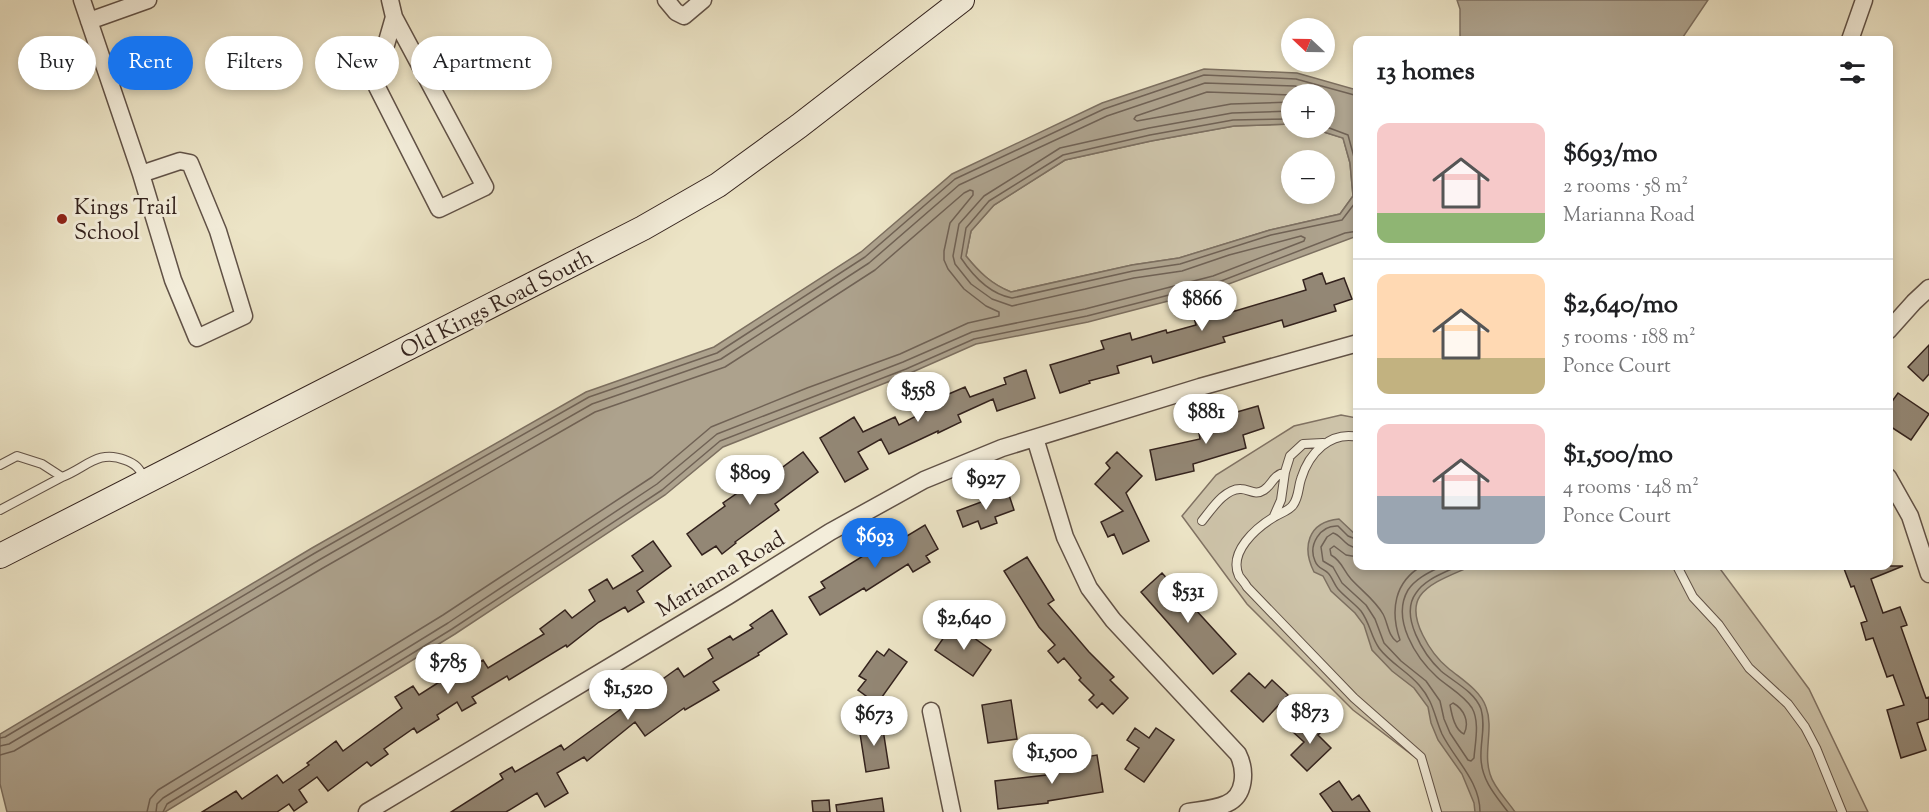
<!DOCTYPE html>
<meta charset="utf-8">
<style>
:root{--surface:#fff;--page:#f6f6f6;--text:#202124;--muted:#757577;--line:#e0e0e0;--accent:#1a73e8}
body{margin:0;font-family:"Sorts Mill Goudy",serif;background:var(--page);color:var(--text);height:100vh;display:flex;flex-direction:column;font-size:22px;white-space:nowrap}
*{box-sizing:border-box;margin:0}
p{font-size:20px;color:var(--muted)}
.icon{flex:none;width:33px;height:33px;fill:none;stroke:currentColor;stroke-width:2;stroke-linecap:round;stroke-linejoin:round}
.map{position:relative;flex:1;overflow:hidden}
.side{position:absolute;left:1353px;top:36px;width:540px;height:534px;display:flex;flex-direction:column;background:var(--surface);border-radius:12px;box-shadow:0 3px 9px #0003}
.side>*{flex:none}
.top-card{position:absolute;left:18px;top:36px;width:570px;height:54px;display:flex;gap:12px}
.needle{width:39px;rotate:292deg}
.controls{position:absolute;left:1281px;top:18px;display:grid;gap:12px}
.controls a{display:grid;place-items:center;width:54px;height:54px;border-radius:50%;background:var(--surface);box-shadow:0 3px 9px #0003;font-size:30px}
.price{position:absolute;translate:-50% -51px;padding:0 14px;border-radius:21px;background:#fff;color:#222;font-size:20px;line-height:39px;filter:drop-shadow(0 2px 3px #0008)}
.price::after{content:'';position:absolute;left:50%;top:36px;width:18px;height:14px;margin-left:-9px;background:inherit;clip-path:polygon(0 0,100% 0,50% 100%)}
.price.selected{background:var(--accent);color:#fff}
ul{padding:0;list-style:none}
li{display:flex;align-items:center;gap:18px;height:150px;padding:0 24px}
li+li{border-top:2px solid var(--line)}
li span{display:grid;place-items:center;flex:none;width:168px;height:120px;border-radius:12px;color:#555}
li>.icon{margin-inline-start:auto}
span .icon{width:72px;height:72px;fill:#fffc;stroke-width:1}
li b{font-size:26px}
h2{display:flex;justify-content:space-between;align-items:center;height:72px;padding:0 24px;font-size:26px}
.pill{padding:0 21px;border-radius:27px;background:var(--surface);box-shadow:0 3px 9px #0003;font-size:21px;line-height:54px}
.pill.selected{background:var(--accent);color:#fff}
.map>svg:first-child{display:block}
</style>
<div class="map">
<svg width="1929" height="812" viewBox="0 0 1929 812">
<rect width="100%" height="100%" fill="#ece4c6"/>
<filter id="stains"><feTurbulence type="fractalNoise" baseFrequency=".00333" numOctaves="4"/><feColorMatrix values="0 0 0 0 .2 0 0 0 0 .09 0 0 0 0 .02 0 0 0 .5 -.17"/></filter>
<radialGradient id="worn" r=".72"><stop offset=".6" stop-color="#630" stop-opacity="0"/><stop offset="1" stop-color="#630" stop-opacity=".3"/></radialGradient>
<path fill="#cdc3a9" stroke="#807263" stroke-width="1.5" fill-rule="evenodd" d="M1291 124 1292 128H1311L1343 138 1350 163 1353 196 1340 214 1270 230 1179 258 1132 265 1011 292C991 284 979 272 966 256L971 231 994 205 1065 160 1151 141 1234 126ZM1292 160H1324V194H1292Z
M1341 415 1357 418 1358 566H1718L1809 689 1868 812H1441L1424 764 1353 710 1247 604 1182 516 1216 475 1294 426Z"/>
<path fill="#ada28d" stroke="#7c6f60" stroke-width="1.5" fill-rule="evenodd" d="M1457 0H1708L1681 40H1460V9Z
M1204 69 1297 73 1357 90V236L1218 288 1088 322 976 344 908 374 723 447 665 495 455 634 165 812H7L0 784V734L312 548 586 392 714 347 861 252 952 174 1102 103ZM1292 94H1324V128H1311L1343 138 1350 163 1353 196 1340 214 1270 230 1179 258 1132 265 1011 292C991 284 979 272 966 256L971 231 994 205 1065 160 1151 141 1234 126 1291 124Z
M1339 519 1357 536 1358 566H1471C1455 574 1431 581 1420 596 1406 617 1432 655 1448 668 1461 679 1480 690 1486 707 1494 728 1483 752 1490 774 1494 788 1507 800 1515 812H1475L1474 803 1462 774 1438 740 1431 723 1428 707 1414 688 1392 671 1372 650 1364 625 1355 613 1331 591 1323 576 1314 572C1302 548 1307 522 1339 519Z"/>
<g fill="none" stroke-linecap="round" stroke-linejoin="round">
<path stroke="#706255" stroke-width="1.5" d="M1292 95 1207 92 1136 116 1134 119 1137 121 1231 104 1292 102
M1292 119 1233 120 1150 135 1063 155 989 201 966 228 961 258C973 276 990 294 1012 298L1133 271 1180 264 1271 235 1342 220 1358 199
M1324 126 1348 135 1358 172
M1358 540 1348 536 1338 526C1320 525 1308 545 1315 561 1318 569 1323 568 1328 573 1332 577 1334 584 1338 589 1345 597 1354 603 1361 611 1370 623 1371 637 1379 648 1390 663 1407 671 1419 685 1434 702 1434 716 1442 734 1455 760 1480 781 1480 812
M1358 548C1344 547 1342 535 1333 533L1327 537 1321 547 1323 561 1333 567 1342 583 1366 605 1375 619 1384 643 1401 661 1426 681 1440 701 1444 719 1450 733 1468 760 1471 761 1474 758C1475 743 1480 722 1472 708 1464 695 1448 687 1437 677 1416 658 1391 619 1408 590 1416 578 1430 572 1442 566
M1358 557 1346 555 1334 546 1330 549 1331 555C1342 561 1343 570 1351 579 1362 591 1375 600 1383 614 1388 623 1388 636 1397 642L1400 640C1390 611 1394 582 1422 566
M1458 566C1444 573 1425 579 1416 593 1399 616 1424 655 1441 671 1454 682 1475 692 1481 709 1486 726 1480 742 1481 759 1482 781 1496 796 1508 812
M1453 703C1464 709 1470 722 1464 734 1455 730 1452 716 1450 705Z
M0 738 5 737 315 553 589 397 717 353 865 257 955 179 1104 109 1204 75 1296 79 1358 96
M0 746 9 744 319 560 592 404 721 359 869 263 959 185 1107 116 1205 83 1295 86 1324 94
M0 755 14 751 323 568 595 412 725 367 875 270 964 193 970 190 973 191V195L950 223 944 251V260L948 269 964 289 986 306 999 312V316L968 323 900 354 807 388 711 427 652 477 443 615 158 790 150 799 147 812
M156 812 157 804 163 798 448 623 657 484 717 434 903 362 972 332 1085 309 1213 276 1304 241 1305 238 1301 236 1229 255 1182 271 1134 278 1012 306 992 299 971 284 955 264 953 256 959 224 984 196 1060 148 1149 128 1232 113 1292 111
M163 812 167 804 452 629 662 490 720 441 906 369 974 339 1087 316 1216 283 1345 233 1358 231"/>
</g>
<path fill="#938775" stroke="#33221d" stroke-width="1.5" d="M1322 273 1326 284 1344 278 1352 299 1334 305 1336 311 1284 327 1282 320 1258 327 1223 337 1225 342 1153 363 1151 356 1117 366 1119 373 1089 381 1090 383 1060 393 1050 365 1104 349 1101 341 1130 333 1132 340 1166 330 1167 333 1196 325 1193 314 1203 311 1201 304 1220 298 1225 314 1306 290 1303 280Z
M1929 345V374L1923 381 1908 367Z
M1026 370 1035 398 997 411 993 399 958 415 961 422 938 433V431L889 454 881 439 858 452 868 469 845 482 820 438 854 417 863 432 895 417 899 425 928 410 921 394 939 385 944 396 965 387 970 397 1006 384 1004 378Z
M1898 393 1929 414 1911 440 1888 425V407Z
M1258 406 1264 428 1243 435 1246 448 1193 464 1194 471 1156 480 1150 450 1200 439 1199 433 1233 423 1230 414Z
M803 452 818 472 775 504 779 510 735 542 736 543 722 554 716 546 702 555 687 534 725 506 723 503 743 489 736 480 750 470 760 484Z
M1117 452 1142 476 1126 493 1149 541 1123 554 1114 534 1108 537 1101 522 1123 511 1095 484 1110 468 1106 463Z
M1008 492 1014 510 995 517 997 523 981 529 978 521 963 527 957 511Z
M925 525 938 549 926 556 930 562 913 572 908 564 866 591 864 588 820 615 809 597 825 588 821 582 871 551 874 556Z
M653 541 671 566 637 591 644 602 628 612 625 607 599 622 567 647 566 645 509 680 507 676 472 697 476 703 462 711 457 702 437 715 439 719 417 733 414 728 384 749 388 754 371 766 367 762 328 791 317 777 299 790 307 802 294 811 289 804 277 812H202L236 791 242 799 277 775 283 783 309 765 307 763 336 741 343 751 402 708 395 697 413 686 419 695 444 679 442 677 455 669 458 675 483 660 488 668 544 634 540 629 565 610 572 618 595 601 589 590 607 579 613 589 643 571 632 556Z
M1027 557 1054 600 1048 604 1089 652 1114 677 1110 680 1128 698 1113 714 1102 703 1097 708 1089 700 1094 695 1079 680 1081 678 1064 658 1058 663 1048 651 1055 645 1039 627 1004 571Z
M1843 566H1903L1871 579 1883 613 1900 607 1907 625 1901 627 1926 698 1929 697V719L1917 723 1926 750 1901 758 1887 710 1904 705 1893 675 1887 677 1873 638 1866 640 1861 623 1867 621 1854 586 1851 587Z
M1162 573 1236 654 1213 674 1141 592Z
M772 610 787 634 758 653 759 655 713 682 719 690 685 710 684 708 645 736 635 722 587 761 584 757 557 773 568 793 545 807 537 793 506 812H451L503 779 500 774 512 767 515 772 561 745 564 750 678 668 684 677 713 658 708 649 730 636 733 640 753 628 750 625Z
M949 630 959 637 964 631 991 650 973 676 935 650Z
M889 649 907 662 877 704 858 690 866 680 859 676 877 651 884 656Z
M1249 673 1265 688 1272 680 1288 695 1263 722 1231 691Z
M1011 700 1017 739 988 743 982 705Z
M1307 718 1321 732 1318 735 1331 748 1307 771 1291 755 1304 742 1293 732Z
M882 723 889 768 866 772 859 727Z
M1135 728 1149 738 1156 728 1174 740 1144 782 1125 769 1139 748 1127 740Z
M1097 755 1103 792 1048 801V803L998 809 995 781 1055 774 1054 769 1068 766 1067 760Z
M1339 781 1352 800 1359 795 1370 812H1333L1320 794Z
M882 798 884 812H837L836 805Z
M829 800 830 812H813L812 801Z"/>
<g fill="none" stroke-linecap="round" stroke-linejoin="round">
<defs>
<path id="lane" d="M1358 437C1330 431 1309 453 1301 479 1298 488 1299 497 1293 505 1289 511 1280 513 1274 517 1256 528 1228 552 1239 576 1241 579 1245 583 1247 587L1354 698 1421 757 1437 812
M0 465 17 456 42 464 62 477C86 468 98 449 125 460 136 464 139 468 145 479
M0 510 62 477
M1274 516 1281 500 1285 472 1290 456 1303 444 1323 443
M1202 521C1211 510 1225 488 1241 489 1249 489 1255 496 1264 490 1273 484 1272 476 1285 472
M1677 566 1693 597 1719 625 1749 668 1788 704 1805 727 1816 748 1842 812"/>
<path id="street" d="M82 0 141 174
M390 0 394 17
M666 0 676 12 684 16 703 0
M394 17 485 187 439 209 377 87V76Z
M89 21 148 0
M1850 40 1864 0
M180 161 190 163 218 231 244 316 197 338 173 280 141 174Z
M1888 331 1914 302 1929 288
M1035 438 1065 537 1089 588 1113 620 1238 754C1246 770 1246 796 1226 804 1215 809 1200 810 1188 812
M1888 477 1910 516 1929 574
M931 711 952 812
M367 812 728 596 830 532 924 480 1002 448 1200 387 1358 343"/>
<path id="secondary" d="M0 556 643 228 718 185 799 126 962 0"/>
</defs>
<use href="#lane" stroke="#615247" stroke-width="10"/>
<use href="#street" stroke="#615247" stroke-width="19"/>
<use href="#secondary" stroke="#33221d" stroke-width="26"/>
<use href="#lane" stroke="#f3edda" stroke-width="8"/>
<use href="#street" stroke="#f3edda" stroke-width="16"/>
<use href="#secondary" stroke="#f3edda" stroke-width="24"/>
</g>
<circle fill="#8f2418" stroke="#f3edda" stroke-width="2" cx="62" cy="219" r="6"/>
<g text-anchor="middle" stroke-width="6" stroke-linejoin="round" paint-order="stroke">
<g font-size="22" fill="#33221d" stroke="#f3edda" text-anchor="start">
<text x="74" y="214">Kings Trail<tspan x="74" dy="25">School</tspan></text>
</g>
<g font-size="22" fill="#33221d" stroke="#f3edda">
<text transform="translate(496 303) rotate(-27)" y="8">Old Kings Road South</text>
<text transform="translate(720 573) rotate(-31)" y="8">Marianna Road</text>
</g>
</g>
<rect width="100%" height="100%" filter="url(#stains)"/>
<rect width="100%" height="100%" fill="url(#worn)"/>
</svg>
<div class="controls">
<a><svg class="needle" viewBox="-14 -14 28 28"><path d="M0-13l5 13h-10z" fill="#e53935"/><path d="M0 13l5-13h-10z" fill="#757577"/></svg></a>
<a>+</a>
<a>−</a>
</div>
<b class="price" style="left:1202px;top:332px">$866</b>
<b class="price" style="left:918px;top:423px">$558</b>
<b class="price" style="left:1206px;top:445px">$881</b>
<b class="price" style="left:750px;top:506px">$809</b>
<b class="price" style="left:986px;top:511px">$927</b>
<b class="price selected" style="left:875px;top:569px">$693</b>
<b class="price" style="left:1188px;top:624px">$531</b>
<b class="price" style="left:964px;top:651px">$2,640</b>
<b class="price" style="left:448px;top:695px">$785</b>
<b class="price" style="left:628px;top:721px">$1,520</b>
<b class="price" style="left:1310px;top:745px">$873</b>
<b class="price" style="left:874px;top:747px">$673</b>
<b class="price" style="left:1052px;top:785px">$1,500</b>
<div class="top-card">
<a class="pill">Buy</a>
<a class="pill selected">Rent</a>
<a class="pill">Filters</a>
<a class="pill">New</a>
<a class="pill">Apartment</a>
</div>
<section class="side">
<h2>13 homes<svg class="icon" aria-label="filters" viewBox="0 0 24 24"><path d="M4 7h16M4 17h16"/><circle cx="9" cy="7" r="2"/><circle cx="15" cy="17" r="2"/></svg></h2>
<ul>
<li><span style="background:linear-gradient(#f6c9c9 75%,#8fb573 0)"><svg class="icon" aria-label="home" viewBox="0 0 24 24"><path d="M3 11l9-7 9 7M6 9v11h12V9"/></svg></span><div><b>$693/mo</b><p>2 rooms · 58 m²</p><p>Marianna Road</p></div></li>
<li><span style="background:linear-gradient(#ffd9b3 70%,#c2b280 0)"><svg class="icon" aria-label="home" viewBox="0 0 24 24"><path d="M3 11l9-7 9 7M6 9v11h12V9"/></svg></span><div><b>$2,640/mo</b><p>5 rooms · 188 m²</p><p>Ponce Court</p></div></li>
<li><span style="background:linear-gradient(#f6c9c9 60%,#9aa5b1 0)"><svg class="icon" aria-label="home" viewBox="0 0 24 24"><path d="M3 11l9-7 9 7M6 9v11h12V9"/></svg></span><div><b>$1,500/mo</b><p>4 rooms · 148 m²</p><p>Ponce Court</p></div></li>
</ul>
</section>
</div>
